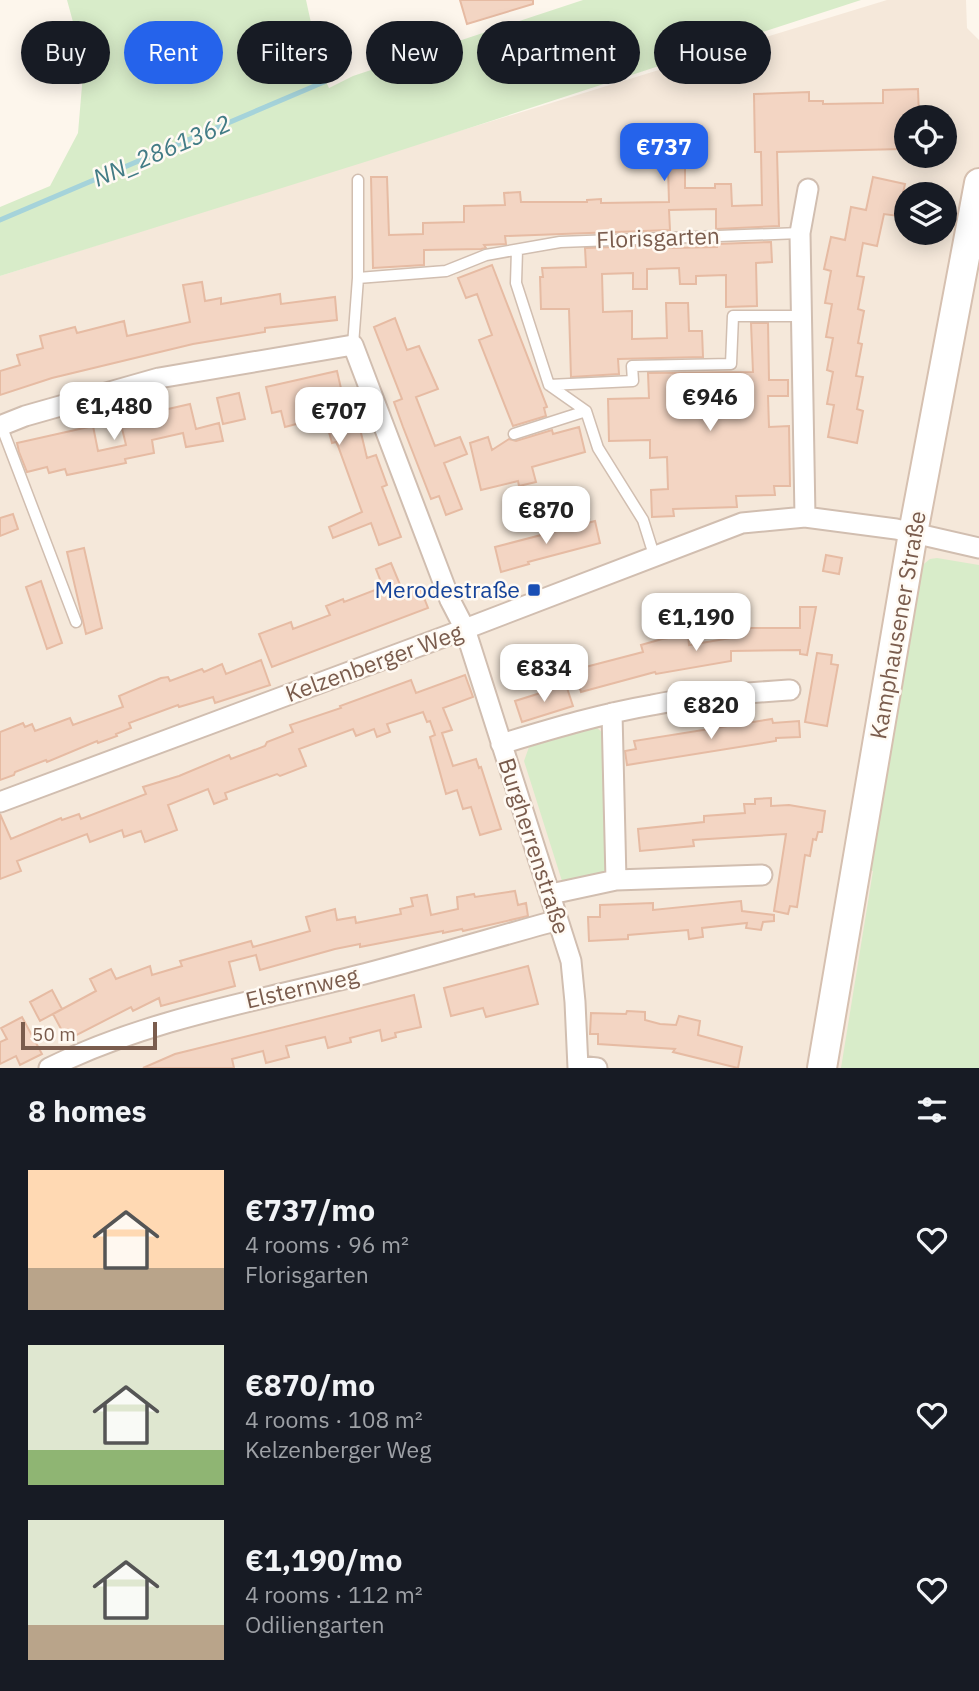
<!DOCTYPE html>
<meta charset="utf-8">
<style>
:root{--surface:#171b24;--page:#242831;--text:#f1f3f6;--muted:#9ea1a6;--accent:#2563eb}
body{margin:0;font-family:"IBM Plex Sans",sans-serif;background:var(--page);color:var(--text);height:100vh;display:flex;flex-direction:column;font-size:26px;white-space:nowrap}
*{box-sizing:border-box;margin:0}
p{font-size:23px;color:var(--muted)}
.icon{flex:none;width:38px;height:38px;fill:none;stroke:currentColor;stroke-width:2;stroke-linecap:round;stroke-linejoin:round}
.map{position:relative;height:1068px;overflow:hidden}
.drawer{display:flex;flex-direction:column;background:var(--surface);flex:1}
.drawer>*{flex:none}
.hud{position:absolute;left:21px;top:21px;width:938px;height:63px;display:flex;gap:14px}
.buttons{position:absolute;left:894px;top:105px;display:grid;gap:14px}
.buttons a{display:grid;place-items:center;width:63px;height:63px;border-radius:50%;background:var(--surface);box-shadow:0 4px 18px #0003;font-size:35px}
.scale{position:absolute;left:21px;bottom:18px;width:136px;box-sizing:border-box;padding-left:7px;border:4px solid #7a5c4d;border-top:0;font-size:19px;line-height:24px;white-space:nowrap;color:#7a5c4d;-webkit-text-stroke:5px #fffaf3;paint-order:stroke}
.price{position:absolute;translate:-50% -60px;padding:0 16px;border-radius:14px;background:#fff;color:#222;font-size:23px;line-height:46px;filter:drop-shadow(0 2px 4px #0008)}
.price::after{content:'';position:absolute;left:50%;top:42px;width:21px;height:16px;margin-left:-10px;background:inherit;clip-path:polygon(0 0,100% 0,50% 100%)}
.price.on{background:var(--accent);color:#fff}
ul{padding:0;list-style:none}
li{display:flex;align-items:center;gap:21px;height:175px;padding:0 28px}
li span{display:grid;place-items:center;flex:none;width:196px;height:140px;border-radius:0px;color:#555}
li>.icon{margin-inline-start:auto}
span .icon{width:84px;height:84px;fill:#fffc;stroke-width:1}
li b{font-size:30px}
h2{display:flex;justify-content:space-between;align-items:center;height:84px;padding:0 28px;font-size:30px}
.tag{padding:0 24px;border-radius:32px;background:var(--surface);box-shadow:0 4px 18px #0003;font-size:24px;line-height:63px}
.tag.on{background:var(--accent);color:#fff}
.map>svg:first-child{display:block}
</style>
<div class="map">
<svg width="979" height="1068" viewBox="0 0 979 1068">
<rect width="100%" height="100%" fill="#fdf6ec"/>
<path fill="#f5e8da" fill-rule="evenodd" d="M887 0H966L967 28 979 40V1068H0V276L365 160ZM906 117H945V156H906ZM906 194H945V233H906Z"/>
<path fill="#d8ecc9" d="M67 0H306L322 73 329 88 353 76 583 0H861L368 161 0 276V207L50 186 78 133 84 62Z
M937 558 979 565V1068H841L873 871 867 869 920 567 930 559Z
M596 727 605 735 609 871 562 881 524 761 529 747Z"/>
<g fill="none" stroke-linecap="round" stroke-linejoin="round">
<path stroke="#a5d3da" stroke-width="5" d="M0 220 324 82"/>
</g>
<path fill="#f3d5c3" stroke="#e6bba3" stroke-width="2" d="M460 0H533V4L467 24Z
M918 89 919 117H906V144L902 149 777 152 779 226 716 229V209L669 210 670 230 505 236 506 244 484 245 486 248 481 249 424 250V265L373 268 371 177H387L389 235 423 234V223L464 222V206L505 205 504 193 520 192 521 202H587V200L601 199V203L669 202 668 169 685 168V188H715V184H731L732 206 762 205 761 152H755L754 94 809 92V101H823V104L883 103V90Z
M873 177 905 184 898 216 884 214 877 246 863 243 857 276 864 277 858 309 864 311 858 343 862 344 856 376 863 377 857 409 863 411 857 443 828 437 834 405 827 404 833 372 827 370 833 338 826 337 832 304 825 303 831 271 824 269 831 237 845 240 851 207 866 210Z
M771 242 772 262 756 263 757 306 726 307V275L696 276V284H680L679 268 647 269V289H633V273L602 274 603 312 632 311V339L667 338 666 303H688L689 331H702L703 357 618 359 619 374 571 377 569 309H541L540 277H543L542 268 586 267 585 248 670 245V248L717 247V244Z
M492 265 547 407 544 408 546 416 513 426 479 340 492 335 477 294 466 298 458 278Z
M202 282 205 301 221 298V304L280 294 281 304 335 297 337 320 265 328V332L193 344 52 378 0 395V371L20 365 17 355 43 348 40 336 75 327 77 333 124 321 127 336 190 322 183 285Z
M395 318 407 350 419 346 438 389 416 397 435 446 460 437 467 454 444 463 462 509 446 515 439 496 431 499 403 427 394 402 402 399 374 327Z
M751 323H768L769 380H788V396H768L769 427 789 426 790 486H774L775 495 736 496 737 507 673 509 674 516 652 517 651 490 668 489 667 457 650 458V440L609 441 608 399 649 398 648 373 753 372Z
M337 371 348 419 357 416 367 458 376 455 387 485 382 487 401 537 379 545 371 523 333 538 329 527 362 512 338 446 336 442 332 443 327 425 306 430 304 422 285 427 281 411 272 413 266 387Z
M239 393 245 419 223 424 217 398Z
M190 404 196 429 219 423 223 441 186 447 183 433 152 440 154 453 125 459 126 463 67 475 65 469 49 473 47 467 27 472 19 452 17 443 93 426 98 451 126 445 120 420Z
M579 427 585 452 532 467 536 482 519 486 518 481 481 490 470 443 488 437 492 450 509 439 516 441 552 430 553 434Z
M13 514 18 529 0 536V518Z
M595 521 600 543 528 562 529 564 501 572 495 547Z
M84 548 102 628 86 634 67 552Z
M826 555 842 558 839 574 823 571Z
M391 563 403 592 419 585 428 608 272 667 259 634 291 622 293 629 330 615 326 606 343 599 344 602 383 587 376 569Z
M41 581 62 643 47 649 26 587Z
M800 607H816L807 655 800 654V650L731 651V661L656 674 655 672 581 692 574 670 643 652 641 645 662 639 688 635 689 645 743 636V628H800Z
M817 653 832 655 831 664 838 665 827 726 805 722Z
M261 660 270 685 215 703 213 697 179 707 178 705 129 723 131 728 116 734 117 736 98 743 97 741 47 762 46 760 15 772 14 775 0 780V732L23 723 25 727 32 724 35 731 70 718 73 725 123 707 119 696 161 678 168 677 170 681 202 669 204 672 222 664 226 674Z
M465 675 473 697 443 708 452 730 442 733 453 766 476 759 479 768 481 767 501 829 480 835 471 807 463 809 457 790 446 794 430 737 435 735 430 721 427 722 423 712 387 724 390 732 377 737 374 729 356 736 353 729 299 749 306 766 280 776 277 774 225 793 227 799 214 804 208 789 168 805 177 830 145 842 141 831 124 837 122 830 90 842 87 834 17 861 21 871 0 879V814L11 839 61 818 62 820 79 814 81 819 146 794 143 787 179 776 229 755 231 759 265 746 267 742 293 732 290 725 341 708 340 706 411 680 416 693Z
M566 685 573 706 522 722 515 701Z
M772 719 773 723 799 721 800 737 776 738V741L627 765 625 751 636 749 634 741Z
M771 798V806L789 805 825 811 822 832H818L816 840 813 839 810 856 805 855 797 907 790 906 788 914 774 911 786 834 693 840 694 846 640 851 638 829 704 822V816L745 813 744 804H755V799Z
M515 891 518 905 526 903 528 916 463 931 462 929 443 933V931L360 947V944L335 949 260 970 256 955 229 962 235 986 161 1006 159 998 133 1011 131 1007 67 1040 53 1014 96 991 90 979 111 969 116 979 150 966 152 975 182 966 180 961 251 941 253 947 310 931 306 917 335 909 337 920 355 917 356 923 401 914 400 909 413 906 411 898 427 895 431 915 458 909 457 897 474 894 475 897Z
M741 901 742 911 774 915V921L763 922 761 930 746 928 747 923 702 928 703 937 689 939 688 930 628 935V939L589 941 588 917H600V905L653 903V910Z
M528 966 538 1004 486 1017 483 1008 451 1016 444 988Z
M52 990 62 1009 40 1021 30 1002Z
M414 995 421 1027 395 1033 396 1037 382 1041 380 1030 350 1038 351 1042 328 1048 325 1037 286 1046 289 1057 266 1063 263 1051 232 1059 234 1068H143L175 1054Z
M627 1011 645 1012V1020L660 1024 676 1025 679 1016 700 1021 698 1035 742 1047 738 1068 673 1052 675 1049 598 1044V1034H590L591 1013 626 1014Z
M22 1017 42 1054 20 1065 16 1056 0 1064V1042L7 1039 1 1028Z"/>
<g fill="none" stroke-linecap="round" stroke-linejoin="round">
<defs>
<path id="lane" d="M517 250 516 283 549 385 586 411 598 448 643 520 654 555
M358 278 446 271 486 255 560 242 800 233
M353 345 358 278V180
M549 385 633 381 632 366 731 364 733 316H802
M1 425 76 622
M514 434 586 411"/>
<path id="street" d="M0 426 25 416 159 378 353 345 450 600 465 629 571 961 575 1002 578 1068
M805 517 800 233 808 189
M612 713 616 880
M501 744C551 729 600 714 652 705 697 696 744 693 790 690
M0 802 465 629 742 523 805 517 896 529 979 548
M551 894 616 880 762 875
M579 1066 597 1068
M49 1068C148 1019 257 1001 364 974 429 957 493 938 558 920"/>
<path id="secondary" d="M822 1068 913 533 979 183"/>
</defs>
<use href="#lane" stroke="#d1beb0" stroke-width="13"/>
<use href="#street" stroke="#d1beb0" stroke-width="23"/>
<use href="#secondary" stroke="#d6c0b0" stroke-width="32"/>
<use href="#lane" stroke="#fff" stroke-width="10"/>
<use href="#street" stroke="#fff" stroke-width="19"/>
<use href="#secondary" stroke="#fff" stroke-width="28"/>
</g>
<rect fill="#1a4fb4" stroke="#fffaf3" stroke-width="2.5" x="527" y="583" width="14" height="14" rx="3.5"/>
<g text-anchor="middle" stroke-width="5" stroke-linejoin="round" paint-order="stroke">
<g font-size="23" fill="#7a5c4d" stroke="#fffaf3">
<text transform="translate(658 238) rotate(-2)" y="8">Florisgarten</text>
<text transform="translate(898 625) rotate(-80)" y="8">Kamphausener Straße</text>
<text transform="translate(374 663) rotate(-20)" y="8">Kelzenberger Weg</text>
<text transform="translate(534 846) rotate(72)" y="8">Burgherrenstraße</text>
<text transform="translate(302 988) rotate(-13)" y="8">Elsternweg</text>
</g>
<g font-size="23" fill="#164399" stroke="#fffaf3" text-anchor="end">
<text x="520" y="598">Merodestraße</text>
</g>
<g font-size="24" font-style="italic" fill="#437c86" stroke="#fffaf3">
<text transform="translate(162 151) rotate(-23)" y="8">NN_2861362</text>
</g>
</g>
</svg>
<div class="buttons">
<a><svg class="icon" aria-label="locate" viewBox="0 0 24 24"><circle cx="12" cy="12" r="6"/><path d="M12 2v4M12 18v4M2 12h4M18 12h4"/></svg></a>
<a><svg class="icon" aria-label="layers" viewBox="0 0 24 24"><path d="M12 4l9 5-9 5-9-5zM3 14l9 5 9-5"/></svg></a>
</div>
<div class="scale">50 m</div>
<b class="price on" style="left:664px;top:183px">€737</b>
<b class="price" style="left:710px;top:433px">€946</b>
<b class="price" style="left:114px;top:442px">€1,480</b>
<b class="price" style="left:339px;top:447px">€707</b>
<b class="price" style="left:546px;top:546px">€870</b>
<b class="price" style="left:696px;top:653px">€1,190</b>
<b class="price" style="left:544px;top:704px">€834</b>
<b class="price" style="left:711px;top:741px">€820</b>
<div class="hud">
<a class="tag">Buy</a>
<a class="tag on">Rent</a>
<a class="tag">Filters</a>
<a class="tag">New</a>
<a class="tag">Apartment</a>
<a class="tag">House</a>
</div>
</div>
<section class="drawer">
<h2>8 homes<svg class="icon" aria-label="filters" viewBox="0 0 24 24"><path d="M4 7h16M4 17h16"/><circle cx="9" cy="7" r="2"/><circle cx="15" cy="17" r="2"/></svg></h2>
<ul>
<li><span style="background:linear-gradient(#ffd9b3 70%,#b9a48a 0)"><svg class="icon" aria-label="home" viewBox="0 0 24 24"><path d="M3 11l9-7 9 7M6 9v11h12V9"/></svg></span><div><b>€737/mo</b><p>4 rooms · 96 m²</p><p>Florisgarten</p></div><svg class="icon" aria-label="heart" viewBox="0 0 24 24"><path d="M12 20l-8-8c-3-5 5-10 8-4 3-6 11-1 8 4z"/></svg></li>
<li><span style="background:linear-gradient(#dfe7d0 75%,#8fb573 0)"><svg class="icon" aria-label="home" viewBox="0 0 24 24"><path d="M3 11l9-7 9 7M6 9v11h12V9"/></svg></span><div><b>€870/mo</b><p>4 rooms · 108 m²</p><p>Kelzenberger Weg</p></div><svg class="icon" aria-label="heart" viewBox="0 0 24 24"><path d="M12 20l-8-8c-3-5 5-10 8-4 3-6 11-1 8 4z"/></svg></li>
<li><span style="background:linear-gradient(#dfe7d0 75%,#b9a48a 0)"><svg class="icon" aria-label="home" viewBox="0 0 24 24"><path d="M3 11l9-7 9 7M6 9v11h12V9"/></svg></span><div><b>€1,190/mo</b><p>4 rooms · 112 m²</p><p>Odiliengarten</p></div><svg class="icon" aria-label="heart" viewBox="0 0 24 24"><path d="M12 20l-8-8c-3-5 5-10 8-4 3-6 11-1 8 4z"/></svg></li>
</ul>
</section>
